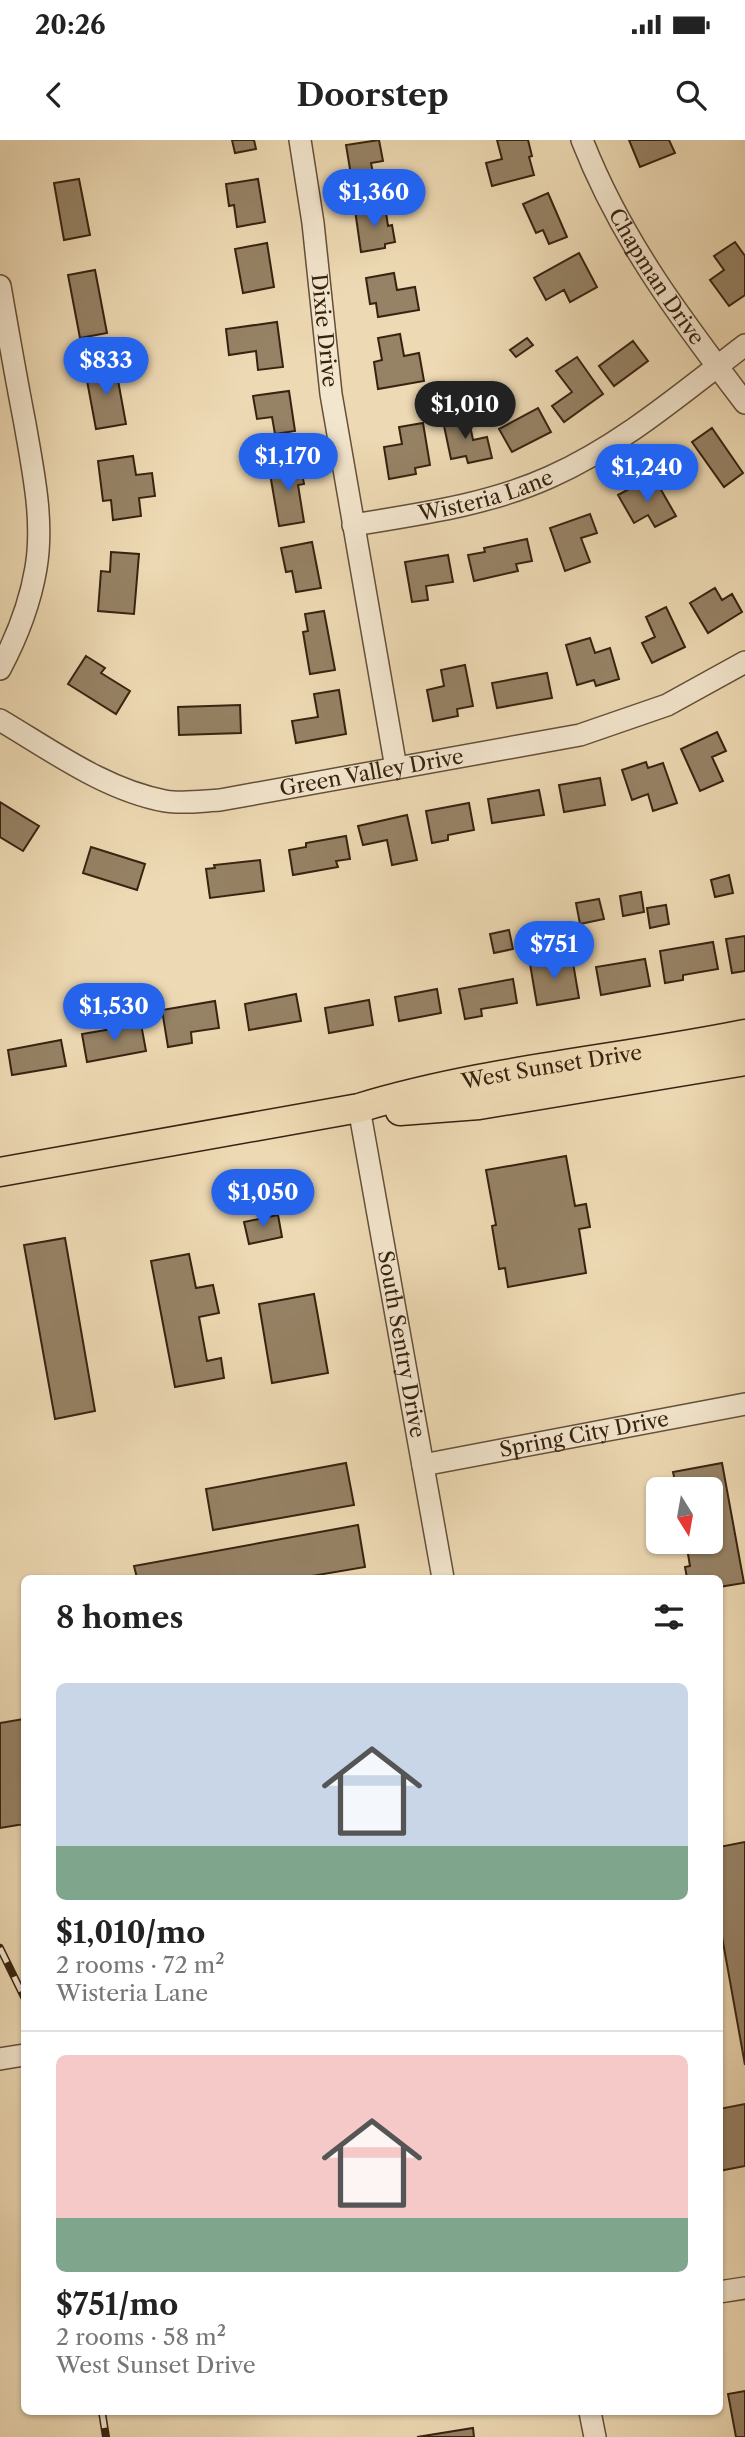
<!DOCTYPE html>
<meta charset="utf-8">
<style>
:root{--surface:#fff;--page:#f2f2f2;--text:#222;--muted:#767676;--line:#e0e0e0;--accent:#2563eb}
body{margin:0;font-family:"Libre Caslon Text",serif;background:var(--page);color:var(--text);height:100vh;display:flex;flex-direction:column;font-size:26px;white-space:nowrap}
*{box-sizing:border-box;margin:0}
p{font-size:23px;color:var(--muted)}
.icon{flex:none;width:38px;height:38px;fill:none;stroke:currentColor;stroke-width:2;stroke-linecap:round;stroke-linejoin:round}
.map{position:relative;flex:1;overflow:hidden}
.side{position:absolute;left:21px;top:1435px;width:702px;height:840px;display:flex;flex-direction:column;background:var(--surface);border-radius:10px;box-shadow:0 2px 5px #0004}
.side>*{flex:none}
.needle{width:46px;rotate:169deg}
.controls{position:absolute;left:646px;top:1337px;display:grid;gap:14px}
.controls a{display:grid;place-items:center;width:77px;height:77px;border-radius:10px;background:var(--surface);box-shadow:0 2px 5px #0004;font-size:35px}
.price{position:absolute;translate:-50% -60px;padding:0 16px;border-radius:24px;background:var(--accent);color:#fff;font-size:23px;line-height:46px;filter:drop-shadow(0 2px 4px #0008)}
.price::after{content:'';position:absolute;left:50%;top:42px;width:21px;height:16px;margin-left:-10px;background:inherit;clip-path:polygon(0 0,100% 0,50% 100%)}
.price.on{background:#222;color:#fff}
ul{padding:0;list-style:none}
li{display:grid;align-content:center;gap:14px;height:371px;padding:0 35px}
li+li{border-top:2px solid var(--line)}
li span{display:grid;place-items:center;height:217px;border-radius:10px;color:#555}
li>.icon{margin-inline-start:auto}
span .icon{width:126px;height:126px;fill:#fffc;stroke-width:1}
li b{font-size:30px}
h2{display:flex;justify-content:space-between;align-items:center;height:84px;padding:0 35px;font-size:30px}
.status{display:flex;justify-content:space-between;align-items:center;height:49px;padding:0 35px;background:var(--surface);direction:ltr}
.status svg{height:19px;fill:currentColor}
header{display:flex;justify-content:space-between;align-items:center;height:91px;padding:0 35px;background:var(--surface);font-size:32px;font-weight:700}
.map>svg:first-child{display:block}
</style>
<div class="status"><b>20:26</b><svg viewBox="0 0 49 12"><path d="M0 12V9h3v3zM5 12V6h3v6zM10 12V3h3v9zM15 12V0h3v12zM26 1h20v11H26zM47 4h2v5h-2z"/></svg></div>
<header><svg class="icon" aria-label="back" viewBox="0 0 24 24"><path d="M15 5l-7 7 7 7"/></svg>Doorstep<svg class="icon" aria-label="search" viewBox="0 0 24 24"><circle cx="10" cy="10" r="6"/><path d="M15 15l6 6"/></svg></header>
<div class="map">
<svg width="745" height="2297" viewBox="0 0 745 2297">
<rect width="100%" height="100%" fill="#edd9b3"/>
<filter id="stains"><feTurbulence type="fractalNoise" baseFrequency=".00286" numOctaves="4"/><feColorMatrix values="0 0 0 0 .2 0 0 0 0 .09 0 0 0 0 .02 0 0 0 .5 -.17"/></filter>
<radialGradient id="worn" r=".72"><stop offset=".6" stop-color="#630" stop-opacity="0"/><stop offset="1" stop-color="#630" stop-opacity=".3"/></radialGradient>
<path fill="#968265" stroke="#372310" stroke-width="2" d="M232 0H254L256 9 235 13Z
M379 0 383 21 371 23 375 43 353 47 346 5Z
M497 0H528L532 16 529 17 534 35 492 46 486 23 502 19Z
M629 0H669L675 13 640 27Z
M79 39 90 95 64 100 54 43Z
M258 39 265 82 237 87 234 65 229 66 226 44Z
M548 53 567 97 549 104 543 90 536 93 523 64Z
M385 66 388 86 392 85 395 102 385 104V108L361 112 355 70Z
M735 102 745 116V155L729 166 710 140 724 130 714 116Z
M267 103 274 147 243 153 235 109Z
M579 113 597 147 570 162 564 150 546 160 534 138Z
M95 130 107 193 80 198 68 135Z
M394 133 397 150 415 147 419 170 378 177 376 163 370 164 366 138Z
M277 182 283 227 258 230 256 211 229 215 226 189Z
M400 194 404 216 419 213 424 241 378 249 374 222 382 220 378 198Z
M527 198 533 205 516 217 510 210Z
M633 201 648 221 614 246 599 226Z
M577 217 603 254 564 282 552 266 572 252 556 231Z
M115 224 126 284 96 289 85 230Z
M289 251 295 291 275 294 272 277 257 279 253 256Z
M538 268 551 292 512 312 499 289Z
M468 276 473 300 487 297 492 318 468 323 466 316 451 319 443 281Z
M423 283 430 325 415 328 416 334 389 339 384 307 402 304 399 287Z
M712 288 743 333 724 347 692 302Z
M133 316 136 335 152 333 155 356 139 358 141 376 113 380 111 360 103 361 98 321Z
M300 323 304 344 298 345 304 382 279 386 269 328Z
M656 341 676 376 655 387 648 375 634 383 618 355 638 344 641 349Z
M590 374 597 393 581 398 590 422 565 431 550 388Z
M527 399 532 421 516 424 518 431 474 441 468 415 485 412 484 408Z
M312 402 321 448 296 452 292 431 286 432 281 408Z
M111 412 139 414 134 474 98 471 101 431 110 432Z
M448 415 453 442 426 446 428 460 412 462 405 422Z
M715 448 722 460 732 454 742 472 708 493 690 463Z
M666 467 685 507 652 523 642 503 655 497 646 477Z
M324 471 335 530 310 534 303 492 308 491 305 474Z
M590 498 595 513 610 508 619 539 596 546 594 540 577 545 566 505Z
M86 516 105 528 101 533 130 551 116 574 68 544Z
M465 525 473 566 457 569 458 576 433 581 427 550 444 546 441 530Z
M547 533 552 558 497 568 492 543Z
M339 550 346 594 296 603 292 581 318 577 314 554Z
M240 565 241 593 179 595 178 567Z
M717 592 726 611 712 617 723 641 700 651 681 609Z
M646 622 648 628 663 623 677 663 653 671 648 654 632 660 622 630Z
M600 638 605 665 564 672 559 645Z
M539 650 544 675 492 683 488 659Z
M0 662 39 686 23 711 0 697Z
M469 663 474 690 448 695V700L432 703 426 671Z
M407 675 417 720 392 725 387 700 363 705 358 686Z
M346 696 350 719 336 721 338 727 293 735 289 710 306 707V703Z
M91 707 145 724 137 750 83 733Z
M260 720 264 751 210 758 206 729 215 728 214 725Z
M729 735 733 753 715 757 711 740Z
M641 752 644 772 623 776 620 756Z
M599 759 604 779 580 784 576 763Z
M666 765 669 784 650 788 647 768Z
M509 790 513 809 494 813 490 794Z
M745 796V831L732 833 726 799Z
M713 802 718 829 683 835V840L665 843 660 811Z
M572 817 579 858 537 865 530 824Z
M645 819 650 846 601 855 596 827Z
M513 839 517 863 481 869 482 876 465 879 459 849Z
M437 849 441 873 399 881 395 857Z
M296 854 301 881 249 890 245 864Z
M369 860 373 885 329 893 325 868Z
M215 861 219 888 191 892 192 903 168 907 162 870Z
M141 884 146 911 87 922 82 894Z
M61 900 66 926 12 935 8 910Z
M566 1016 575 1066 586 1064 590 1087 579 1089 586 1133 508 1147 505 1128 499 1129 492 1086 496 1085 486 1030Z
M278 1075 282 1097 249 1104 244 1082Z
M65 1098 95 1271 55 1279 24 1105Z
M189 1114 196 1148 213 1145 219 1173 199 1177 207 1221 221 1218 224 1238 175 1247 151 1121Z
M314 1154 328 1233 272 1243 259 1164Z
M346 1323 354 1365 213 1390 206 1349Z
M722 1323 744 1443 719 1447V1438H687L685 1427 690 1426 686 1402H710V1349H672L671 1347 676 1346 673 1332Z
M358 1385 365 1427 300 1438H137L134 1426Z
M24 1579V1689V1684L0 1688V1583Z
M745 1702V1925L719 1780V1707Z
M745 1964V2026L719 2031V1969Z
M745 2251V2297H736L728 2254Z
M473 2288 474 2297H417Z"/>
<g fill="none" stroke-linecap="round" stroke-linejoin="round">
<defs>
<g id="minor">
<path id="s1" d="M300 0 313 83 331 254 396 628"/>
<path id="s2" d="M582 0C621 100 681 179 745 263"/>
<path d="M0 146C8 192 16 238 25 284 33 331 44 380 36 428 30 464 17 497 0 529"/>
<path id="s3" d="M353 385C420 374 488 365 550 337 622 305 683 252 745 205"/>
<path id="s4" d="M0 580C51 610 105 650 165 661 182 664 202 661 220 660L580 595 667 565 745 522"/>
<path id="s5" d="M359 968 443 1438"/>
<path id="s6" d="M423 1325 745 1264"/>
<path d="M0 1919 24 1915"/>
<path d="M719 2152 745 2148"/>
<path d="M590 2272 595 2297"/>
</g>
<g id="major">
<path d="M400 971 479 965 745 921"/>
<path id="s7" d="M0 1032 359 968C484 930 617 920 745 894"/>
</g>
</defs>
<use href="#minor" stroke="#645039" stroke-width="24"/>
<use href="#major" stroke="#372310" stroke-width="31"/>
<use href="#minor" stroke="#f3e6ce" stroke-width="21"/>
<use href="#major" stroke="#edd9b3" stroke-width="28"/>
<defs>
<path id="rail" d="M0 1808 24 1857
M102 2272 106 2297"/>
</defs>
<use href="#rail" stroke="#372310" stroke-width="8"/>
<use href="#rail" stroke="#f3e6ce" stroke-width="5" stroke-dasharray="16" stroke-linecap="butt"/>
</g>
<g text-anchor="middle" stroke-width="6" stroke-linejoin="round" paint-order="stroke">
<g font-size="21" fill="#372310" stroke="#f3e6ce">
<text dy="7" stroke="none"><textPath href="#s2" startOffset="156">Chapman Drive</textPath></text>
<text dy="7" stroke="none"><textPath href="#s1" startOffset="192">Dixie Drive</textPath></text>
<text dy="7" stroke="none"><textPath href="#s3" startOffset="136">Wisteria Lane</textPath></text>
<text dy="7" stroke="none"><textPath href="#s4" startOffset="394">Green Valley Drive</textPath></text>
<text dy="7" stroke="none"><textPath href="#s7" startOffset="562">West Sunset Drive</textPath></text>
<text dy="7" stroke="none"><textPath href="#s5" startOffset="240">South Sentry Drive</textPath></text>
<text dy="7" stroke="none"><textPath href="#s6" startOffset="164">Spring City Drive</textPath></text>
</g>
</g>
<rect width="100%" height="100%" filter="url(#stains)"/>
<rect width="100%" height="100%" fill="url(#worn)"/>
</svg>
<div class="controls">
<a><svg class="needle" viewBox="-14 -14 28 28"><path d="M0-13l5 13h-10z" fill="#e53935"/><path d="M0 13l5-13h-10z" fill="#767676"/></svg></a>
</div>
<b class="price" style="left:374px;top:89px">$1,360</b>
<b class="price" style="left:106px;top:257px">$833</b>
<b class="price on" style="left:465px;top:301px">$1,010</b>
<b class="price" style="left:288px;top:353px">$1,170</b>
<b class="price" style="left:647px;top:364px">$1,240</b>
<b class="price" style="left:554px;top:841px">$751</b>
<b class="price" style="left:114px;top:903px">$1,530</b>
<b class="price" style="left:263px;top:1089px">$1,050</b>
<section class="side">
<h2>8 homes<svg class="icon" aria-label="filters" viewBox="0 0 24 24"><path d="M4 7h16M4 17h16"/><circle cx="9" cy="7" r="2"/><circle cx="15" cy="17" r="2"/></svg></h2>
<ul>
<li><span style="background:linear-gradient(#c9d6e8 75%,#7fa58c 0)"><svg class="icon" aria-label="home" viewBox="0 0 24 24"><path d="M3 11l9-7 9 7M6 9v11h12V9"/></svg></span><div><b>$1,010/mo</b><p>2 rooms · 72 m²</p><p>Wisteria Lane</p></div></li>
<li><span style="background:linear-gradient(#f6c9c9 75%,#7fa58c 0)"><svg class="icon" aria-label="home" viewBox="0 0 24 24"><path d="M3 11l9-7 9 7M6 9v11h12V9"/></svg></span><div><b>$751/mo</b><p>2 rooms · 58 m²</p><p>West Sunset Drive</p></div></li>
</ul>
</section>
</div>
